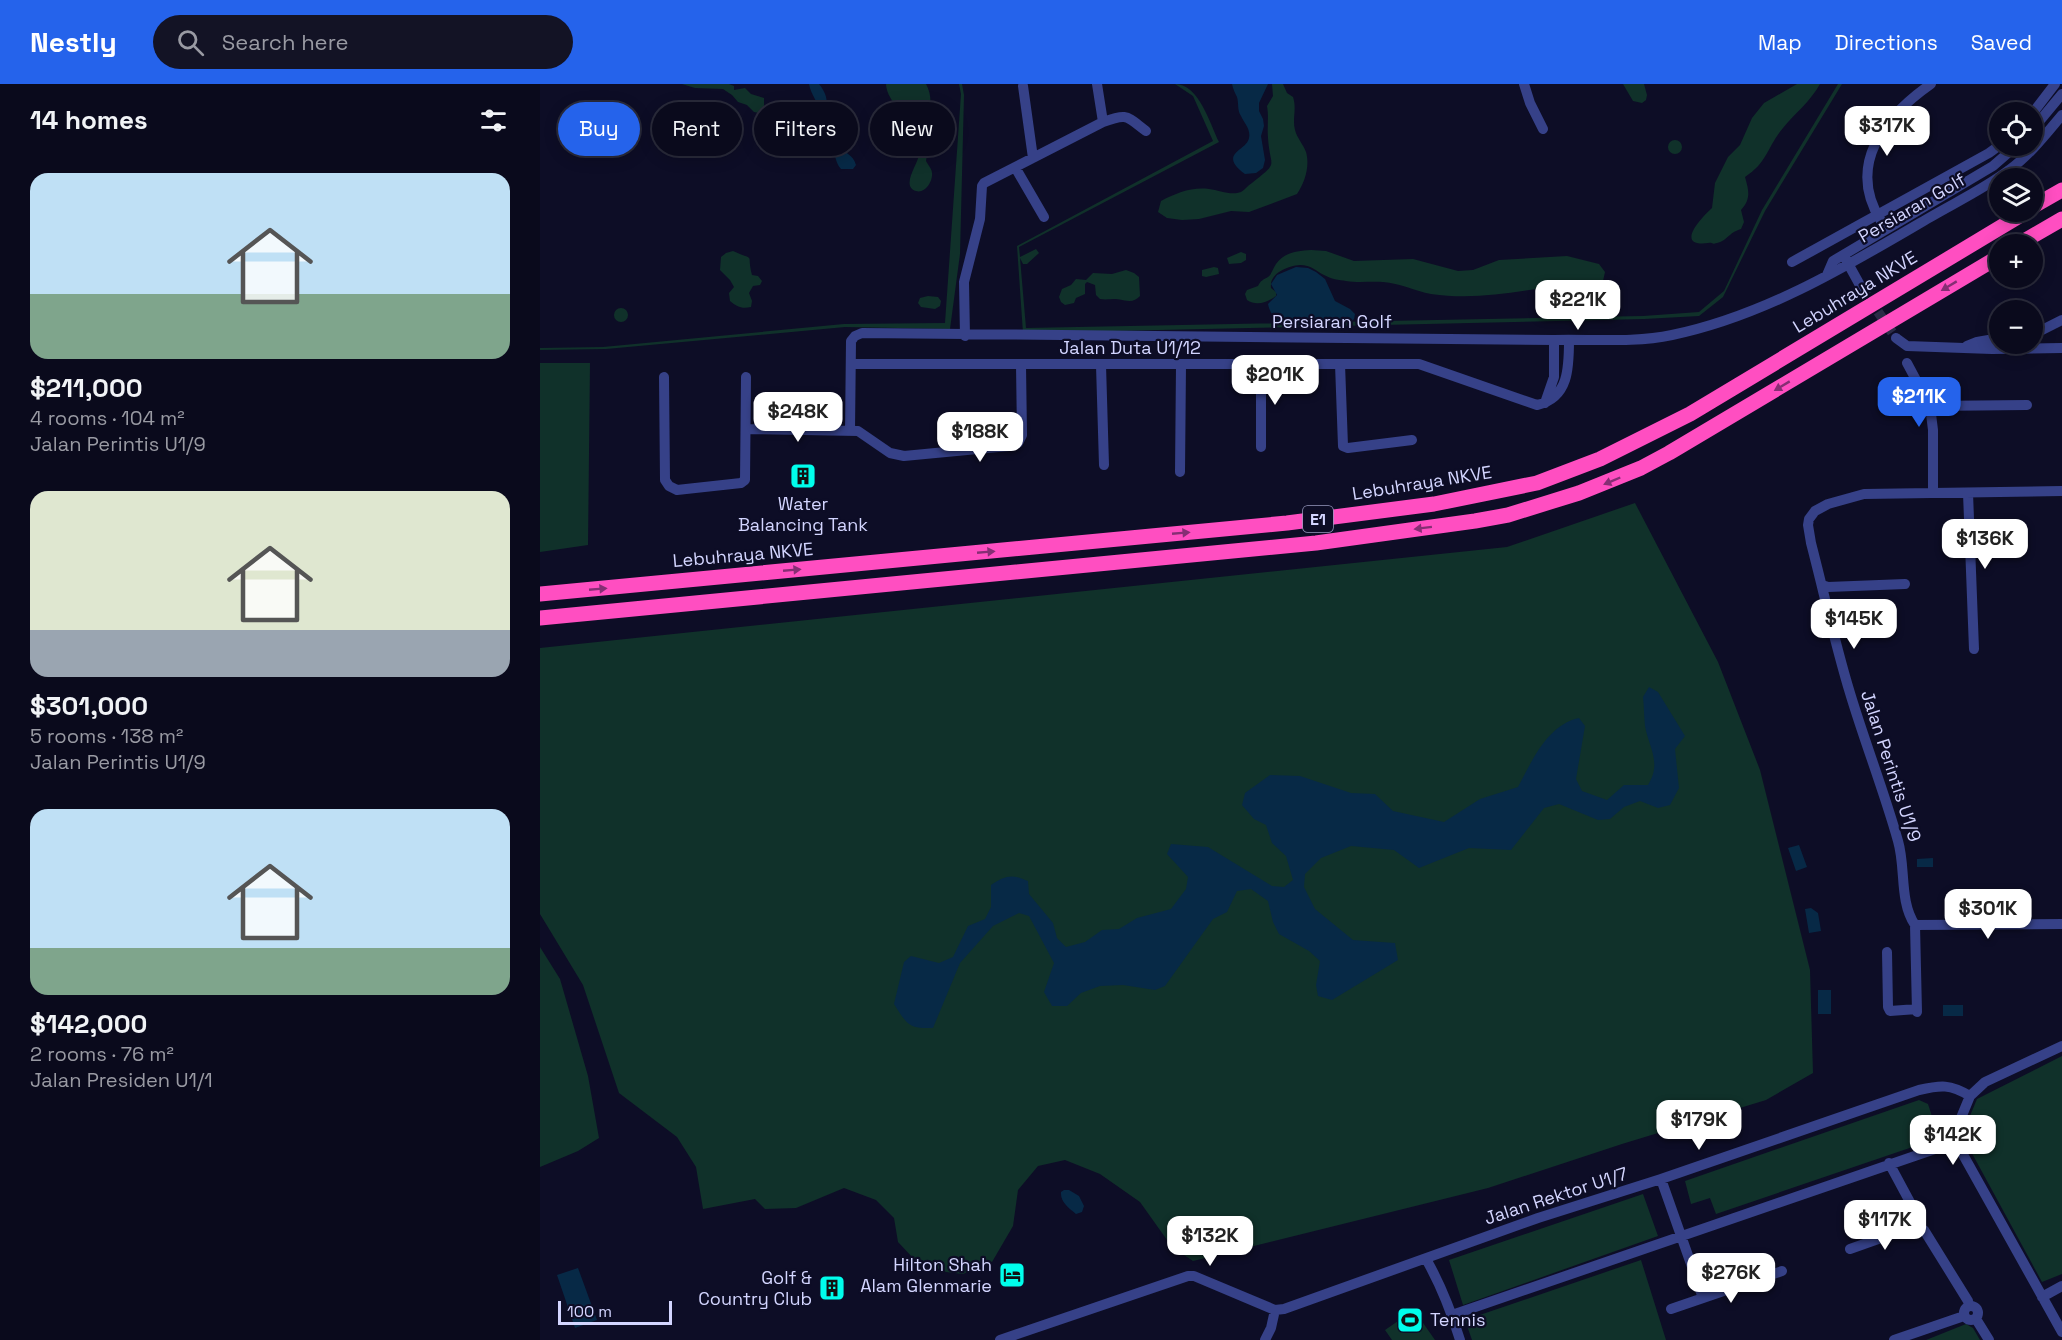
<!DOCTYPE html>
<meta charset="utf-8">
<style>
:root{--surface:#0a0a1c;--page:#131325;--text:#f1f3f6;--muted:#999aa3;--line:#2a2b3b;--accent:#2563eb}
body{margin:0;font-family:"Space Grotesk",sans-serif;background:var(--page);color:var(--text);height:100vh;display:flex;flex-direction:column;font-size:22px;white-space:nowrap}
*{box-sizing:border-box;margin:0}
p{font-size:20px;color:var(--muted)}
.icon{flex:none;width:33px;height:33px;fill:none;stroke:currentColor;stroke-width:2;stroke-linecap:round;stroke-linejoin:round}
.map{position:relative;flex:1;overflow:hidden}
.sheet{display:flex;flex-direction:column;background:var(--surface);width:540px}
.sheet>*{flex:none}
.hud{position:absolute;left:18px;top:18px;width:570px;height:54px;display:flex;gap:12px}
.buttons{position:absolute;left:1449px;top:18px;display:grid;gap:12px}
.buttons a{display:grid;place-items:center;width:54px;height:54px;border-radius:50%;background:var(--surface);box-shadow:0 3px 15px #0003,0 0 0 2px var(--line);font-size:30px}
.scale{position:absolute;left:18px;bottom:15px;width:114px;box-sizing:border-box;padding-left:6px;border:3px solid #d3d5ff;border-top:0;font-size:16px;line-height:21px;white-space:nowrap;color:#d3d5ff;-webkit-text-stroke:4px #0d0d26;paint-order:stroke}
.price{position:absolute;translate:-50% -51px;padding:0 14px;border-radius:12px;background:#fff;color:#222;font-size:20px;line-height:39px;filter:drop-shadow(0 2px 3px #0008)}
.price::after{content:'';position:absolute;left:50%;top:36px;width:18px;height:14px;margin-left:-9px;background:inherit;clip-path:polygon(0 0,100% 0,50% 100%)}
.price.on{background:var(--accent);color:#fff}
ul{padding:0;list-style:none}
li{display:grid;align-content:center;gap:12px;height:318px;padding:0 30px}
li span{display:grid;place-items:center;height:186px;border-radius:18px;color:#555}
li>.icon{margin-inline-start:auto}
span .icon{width:108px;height:108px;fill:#fffc;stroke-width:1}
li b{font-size:26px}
h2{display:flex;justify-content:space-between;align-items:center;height:72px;padding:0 30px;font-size:26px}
.chip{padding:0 21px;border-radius:27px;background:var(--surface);box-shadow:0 3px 15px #0003,0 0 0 2px var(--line);font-size:21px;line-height:54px}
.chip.on{background:var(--accent);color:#fff}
header{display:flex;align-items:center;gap:36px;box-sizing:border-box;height:84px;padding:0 30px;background:var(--accent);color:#fff}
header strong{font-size:28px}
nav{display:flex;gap:33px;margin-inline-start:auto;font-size:21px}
.search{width:420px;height:54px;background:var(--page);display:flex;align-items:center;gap:15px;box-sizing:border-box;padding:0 21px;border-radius:33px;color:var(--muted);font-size:22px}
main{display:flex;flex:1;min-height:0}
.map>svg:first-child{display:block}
</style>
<header>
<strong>Nestly</strong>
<div class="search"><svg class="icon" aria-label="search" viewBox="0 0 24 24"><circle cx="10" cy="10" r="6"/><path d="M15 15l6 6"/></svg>Search here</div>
<nav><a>Map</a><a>Directions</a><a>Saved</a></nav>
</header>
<main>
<section class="sheet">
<h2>14 homes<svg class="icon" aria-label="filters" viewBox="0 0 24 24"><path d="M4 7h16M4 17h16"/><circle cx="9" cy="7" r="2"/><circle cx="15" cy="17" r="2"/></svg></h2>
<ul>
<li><span style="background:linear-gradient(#bfe0f5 65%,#7fa58c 0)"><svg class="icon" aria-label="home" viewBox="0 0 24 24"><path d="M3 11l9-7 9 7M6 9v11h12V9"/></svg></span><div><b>$211,000</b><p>4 rooms · 104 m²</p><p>Jalan Perintis U1/9</p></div></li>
<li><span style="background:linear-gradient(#dfe7d0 75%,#9aa5b1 0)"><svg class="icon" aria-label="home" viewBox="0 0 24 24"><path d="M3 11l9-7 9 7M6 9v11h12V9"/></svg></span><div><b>$301,000</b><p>5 rooms · 138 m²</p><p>Jalan Perintis U1/9</p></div></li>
<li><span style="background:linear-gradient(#bfe0f5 75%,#7fa58c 0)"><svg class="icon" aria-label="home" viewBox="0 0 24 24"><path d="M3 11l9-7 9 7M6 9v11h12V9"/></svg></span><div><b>$142,000</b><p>2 rooms · 76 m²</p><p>Jalan Presiden U1/1</p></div></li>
</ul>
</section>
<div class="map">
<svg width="1522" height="1256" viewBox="0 0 1522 1256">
<rect width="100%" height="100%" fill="#0d0d26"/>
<path fill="#10312a" d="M142 0H189L194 2V6L205 4 211 10 224 14V23L219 29 214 28 207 21 198 18 192 11 183 5 155 4Z
M346 0H386C397 21 384 32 385 53 385 62 388 68 386 77 388 81 392 85 392 89 393 97 385 110 376 107 360 102 379 79 379 70 375 65 368 60 365 55 362 49 364 42 362 36 360 22 347 16 346 0Z
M419 0H422L424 11 420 170 410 245 305 243 66 265 0 266V264L63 263 304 240 405 239 421 10Z
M635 0C659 0 670 40 679 58L479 163 480 173 496 165 499 169 487 180H483L480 174 486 244 1103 232 1159 228 1184 207 1222 126 1298 0H1302L1225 127 1183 213 1159 232 1104 235 483 249 477 162 673 57 653 12Z
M732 0H743L747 9 753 13C757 25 752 35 755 46 757 54 763 60 766 68 770 82 765 98 757 110L709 128 691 127 659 135 642 136 627 134 618 128 621 117C637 109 651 103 669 105 679 106 691 112 701 108 705 106 708 101 712 99 740 77 730 85 728 54 727 42 729 33 727 22L733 12Z
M1083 0H1104L1107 11 1106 16 1102 19 1093 17Z
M1257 0H1280C1270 18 1255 29 1243 44 1227 63 1228 78 1205 93 1209 107 1211 115 1201 126L1204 138 1201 145C1188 149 1187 157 1177 159 1170 161 1175 158 1168 159 1134 163 1161 134 1172 124L1175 99 1188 73 1200 61 1212 34 1224 19Z
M292 22H296L298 41 296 43H292L288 36 289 23Z
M1128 63a7 7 0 1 1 14 0a7 7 0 1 1-14 0Z
M771 166 786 167 814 177 873 175 918 187 933 186 959 176 1027 172 1059 180 1065 188 1063 197C1046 203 1028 201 1009 203 970 209 932 216 891 210 875 207 860 199 843 198 831 197 819 199 806 197 799 196 791 195 784 191 776 187 771 181 760 181 748 182 729 189 731 204L736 208V212C727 219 716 222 707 216L705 210 707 206 718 202C721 196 723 196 728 193 732 190 733 184 736 180 744 168 758 167 771 166Z
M193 167C217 178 206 167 212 191L218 192 222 197 220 201 213 202 209 209 212 217 211 223C202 225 197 223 190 217L189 209 194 203 190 196 180 186 181 173 186 169Z
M701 168 706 170V176L701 179 689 180 687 174Z
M674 183 678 184 679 190 666 193 662 192V186Z
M586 186 594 189 599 193 600 212C593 220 586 216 576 215 570 215 566 216 560 215L556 211 555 201 547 198 545 200V210L536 214 534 219 525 221 521 218 519 213 522 205 531 201 536 195 546 196 553 189 572 190Z
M388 212 398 213 401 217 400 222 395 225 381 223 378 219 380 214Z
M74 231a7 7 0 1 1 14 0a7 7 0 1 1-14 0Z
M0 279H50L48 461 0 468Z
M1095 419 1178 578 1220 686 1270 886 1273 989 1226 1016 1082 1060 948 1104 653 1177 632 1163 600 1118 560 1090 525 1076 498 1082 478 1106 473 1142 452 1178 423 1190 406 1188 373 1174 358 1158 354 1134 336 1116 304 1104 256 1124 225 1125 215 1115 163 1125 156 1083 137 1053 79 1009 43 901 0 830V564L967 463Z
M0 863 20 895 48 992 59 1054 38 1067 0 1083Z
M1522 972V1190L1502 1198 1422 1051 1437 1015Z
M1379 1016 1388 1020 1399 1054 1176 1130 1170 1114 1151 1120 1145 1097Z
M1103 1110 1118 1152 923 1221 909 1176Z
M1101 1176 1126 1256H932L925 1236Z
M874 1226 895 1256H852L845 1246Z
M1426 1240 1433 1244 1440 1256H1386Z"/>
<path fill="#072946" d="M269 0H279C294 19 281 23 288 39 291 46 293 55 298 61 304 69 313 70 316 81L313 85H301C292 75 296 59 290 46 287 41 286 33 283 29 278 19 271 11 269 0Z
M692 0H728L719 19V27L723 35 724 42 721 52 725 76 723 84 716 89 705 90C677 69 707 67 709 54 711 45 704 39 701 32 697 26 699 20 697 13 695 9 693 5 692 0Z
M756 183 768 184 776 188 785 195 795 217 810 225 815 230 814 235 811 238 744 240C735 235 730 230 728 220L737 211 731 200 737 191Z
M1109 603 1118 608 1145 652 1135 665 1139 704 1130 721 1118 724 1100 717 1084 723 1070 735 1058 736 1019 720 1004 724 971 766 929 764 879 784 854 766 811 762 781 774 765 790 764 803 775 825 813 856 855 859 858 876 792 916 778 912 776 901 780 877 769 867 739 850 733 838 728 817 711 805 697 807 687 828 673 835 625 902 615 906 583 901 560 902 541 909 527 922H512L504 908 514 879 489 832 479 829 453 842 420 879 393 944C368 945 367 940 354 920L364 878 371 872 399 879 413 873 428 842 445 835 451 823V801C466 791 472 790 488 797L489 810 513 839 517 854 526 863 545 858 562 846 579 845 597 834 631 825 646 805 648 793 627 770 631 760 668 763 732 802 744 803 753 796 746 772 732 759 726 741 714 735 702 721 705 709 730 691 760 692 811 709 835 710 853 727 904 738 940 715 978 703C992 677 1007 641 1039 634L1045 642 1036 695 1042 707 1067 716 1084 701H1108C1122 679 1109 664 1105 642 1104 632 1104 622 1103 613Z
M1259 761 1267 783 1256 787 1248 764Z
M1393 774V783H1377V775Z
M1271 824 1278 829 1281 847 1269 849 1265 825Z
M1278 906H1291V930H1278Z
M1403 921H1423V932H1403Z
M524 1106H529L539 1112 544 1122 542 1128 536 1130C529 1124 520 1118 521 1108Z
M38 1184 57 1236 35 1244 17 1191Z"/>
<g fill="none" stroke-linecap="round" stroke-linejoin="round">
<path stroke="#2b2b47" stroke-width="10" stroke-dasharray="10 5" stroke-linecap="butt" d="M1321 203 1356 254"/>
<path stroke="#364188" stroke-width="10" d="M557 0 563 38
M984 0 990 19 1003 45
M483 2 493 74
M1492 30 1515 0
M1492 46 1522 10
M475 83 504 133
M1341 137C1306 81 1344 33 1391 0
M1305 174 1321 203
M1252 178 1449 69 1460 61
M1287 191 1293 177 1453 82 1476 62
M1492 251 1522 236
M425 252 424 198 440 135 442 102 444 99 563 38C588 29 586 32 606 47
M1356 254 1367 262 1452 265 1522 264
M1427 262 1437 258 1460 254
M1367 279 1390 322 1393 346V409
M311 280H879L997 321C1029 314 1029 283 1029 256
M800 280 803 362 808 364 872 356
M561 281 564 381
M124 293 125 396 129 402 137 406 201 399 205 396 206 293
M1005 319 1014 293V256
M1390 322 1487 321
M207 345 318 347 350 369 364 372 469 362 478 359 482 351 481 281
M310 346 311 257 315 252 322 249 1014 256C1053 255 1094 259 1132 251 1224 232 1307 182 1387 135 1414 119 1444 105 1469 86 1489 72 1506 50 1522 31
M721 363V281
M640 388 641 281
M1428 409 1434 565
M1282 501 1288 503 1365 500
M1375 841 1522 840
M1347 868 1348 923 1350 927 1377 925
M1377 928 1375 841C1359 817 1366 784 1358 757 1344 707 1325 659 1310 609 1295 560 1284 509 1271 459L1268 441 1269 435 1275 427 1288 420 1324 410 1522 407
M1522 962 1445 998 1430 1012 1416 1046 1421 1067 1522 1248
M1349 1079 1378 1133
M1121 1095 1163 1214
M1384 1146 1428 1217 1429 1222
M1310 1165 1372 1143
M886 1175C901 1201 911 1227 920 1256
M1502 1213 1522 1202
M1424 1229a7 7 0 1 1 14 0a7 7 0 1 1-14 0Z
M1131 1225 1242 1187
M912 1231 1395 1065
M1436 1235 1449 1256
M460 1256 648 1192H654L735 1226 744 1225 998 1134 1121 1095 1379 1006C1401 1001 1410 1000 1430 1012
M725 1256 731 1244 735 1226
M1354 1256 1424 1232"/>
<path stroke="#ff4ec1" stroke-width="15" d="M1492 123 1522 106
M1479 160 1522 135
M0 510 747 439 894 420 997 399 1060 375 1150 330 1486 128
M0 534 776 459 935 437 968 431 1039 409 1101 384 1129 369 1460 172"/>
</g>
<defs><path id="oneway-solid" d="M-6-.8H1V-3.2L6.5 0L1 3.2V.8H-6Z" transform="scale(1.5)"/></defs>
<g fill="#862e74">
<use href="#oneway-solid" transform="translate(1409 202) rotate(149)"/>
<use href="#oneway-solid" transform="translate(1242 302) rotate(149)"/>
<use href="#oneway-solid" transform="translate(1072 397) rotate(157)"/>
<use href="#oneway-solid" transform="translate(883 444) rotate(173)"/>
<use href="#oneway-solid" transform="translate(641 449) rotate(-5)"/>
<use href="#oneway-solid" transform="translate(446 468) rotate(-5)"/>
<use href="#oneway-solid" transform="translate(252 486) rotate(-5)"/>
<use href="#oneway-solid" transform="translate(58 505) rotate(-5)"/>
</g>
<defs>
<symbol id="building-square" viewBox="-11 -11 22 22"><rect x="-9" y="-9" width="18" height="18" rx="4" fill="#00feec" stroke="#0d0d26"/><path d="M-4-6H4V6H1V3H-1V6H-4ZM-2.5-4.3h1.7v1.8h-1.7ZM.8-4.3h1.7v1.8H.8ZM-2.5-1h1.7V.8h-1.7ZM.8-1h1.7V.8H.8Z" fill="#111"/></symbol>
<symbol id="hotel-square" viewBox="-11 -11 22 22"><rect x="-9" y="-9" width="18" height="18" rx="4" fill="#00feec" stroke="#0d0d26"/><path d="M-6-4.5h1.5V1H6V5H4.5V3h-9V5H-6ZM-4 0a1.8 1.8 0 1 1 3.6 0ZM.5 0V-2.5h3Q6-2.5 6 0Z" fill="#111"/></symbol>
<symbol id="stadium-square" viewBox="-11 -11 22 22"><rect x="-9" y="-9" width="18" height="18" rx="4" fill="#00feec" stroke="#0d0d26"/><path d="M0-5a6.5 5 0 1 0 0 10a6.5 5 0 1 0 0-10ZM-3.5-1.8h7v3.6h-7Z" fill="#111"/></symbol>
</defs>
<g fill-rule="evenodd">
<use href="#building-square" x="248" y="377" width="30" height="30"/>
<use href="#hotel-square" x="457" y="1176" width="30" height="30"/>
<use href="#building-square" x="277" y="1189" width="30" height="30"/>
<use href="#stadium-square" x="855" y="1221" width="30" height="30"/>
</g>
<g text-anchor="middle" stroke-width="4.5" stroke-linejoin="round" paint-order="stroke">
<rect fill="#0d0d26" stroke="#9899be" stroke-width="1.5" x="763" y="422" width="30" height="26" rx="4.5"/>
<g font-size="16" font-weight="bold" fill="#d3d5ff">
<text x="778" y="441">E1</text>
</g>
<g font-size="18" fill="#d3d5ff" stroke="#0d0d26">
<text transform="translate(1372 124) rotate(-30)" y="6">Persiaran Golf</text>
<text transform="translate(1315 208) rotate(-31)" y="6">Lebuhraya NKVE</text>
<text x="792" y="244">Persiaran Golf</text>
<text x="590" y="270">Jalan Duta U1/12</text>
<text transform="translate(882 399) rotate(-9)" y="6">Lebuhraya NKVE</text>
<text transform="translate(203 471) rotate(-5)" y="6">Lebuhraya NKVE</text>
<text transform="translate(1351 682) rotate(72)" y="6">Jalan Perintis U1/9</text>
<text transform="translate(1016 1112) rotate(-18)" y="6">Jalan Rektor U1/7</text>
</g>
<g font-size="18" fill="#d3d5ff" stroke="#0d0d26" text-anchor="end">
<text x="263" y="426" text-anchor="middle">Water<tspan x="263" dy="21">Balancing Tank</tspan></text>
<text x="452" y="1187">Hilton Shah<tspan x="452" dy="21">Alam Glenmarie</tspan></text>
<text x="272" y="1200">Golf &amp;<tspan x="272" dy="21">Country Club</tspan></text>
<text x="890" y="1242" text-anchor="start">Tennis</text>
</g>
</g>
</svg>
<div class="buttons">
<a><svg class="icon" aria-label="locate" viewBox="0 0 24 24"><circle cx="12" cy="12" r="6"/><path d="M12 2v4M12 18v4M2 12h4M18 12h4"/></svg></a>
<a><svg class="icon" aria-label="layers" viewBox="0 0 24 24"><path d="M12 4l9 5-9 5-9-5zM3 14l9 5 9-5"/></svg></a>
<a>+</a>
<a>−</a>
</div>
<div class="scale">100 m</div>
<b class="price" style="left:1347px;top:73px">$317K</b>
<b class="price" style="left:1038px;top:247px">$221K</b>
<b class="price" style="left:735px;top:322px">$201K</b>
<b class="price on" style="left:1379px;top:344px">$211K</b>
<b class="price" style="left:258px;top:359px">$248K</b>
<b class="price" style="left:440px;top:379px">$188K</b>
<b class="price" style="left:1445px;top:486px">$136K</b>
<b class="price" style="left:1314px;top:566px">$145K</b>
<b class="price" style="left:1448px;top:856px">$301K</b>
<b class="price" style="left:1159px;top:1067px">$179K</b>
<b class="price" style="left:1413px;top:1082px">$142K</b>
<b class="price" style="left:1345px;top:1167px">$117K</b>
<b class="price" style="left:670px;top:1183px">$132K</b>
<b class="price" style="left:1191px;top:1220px">$276K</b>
<div class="hud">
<a class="chip on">Buy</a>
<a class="chip">Rent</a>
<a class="chip">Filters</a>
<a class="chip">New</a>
</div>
</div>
</main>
